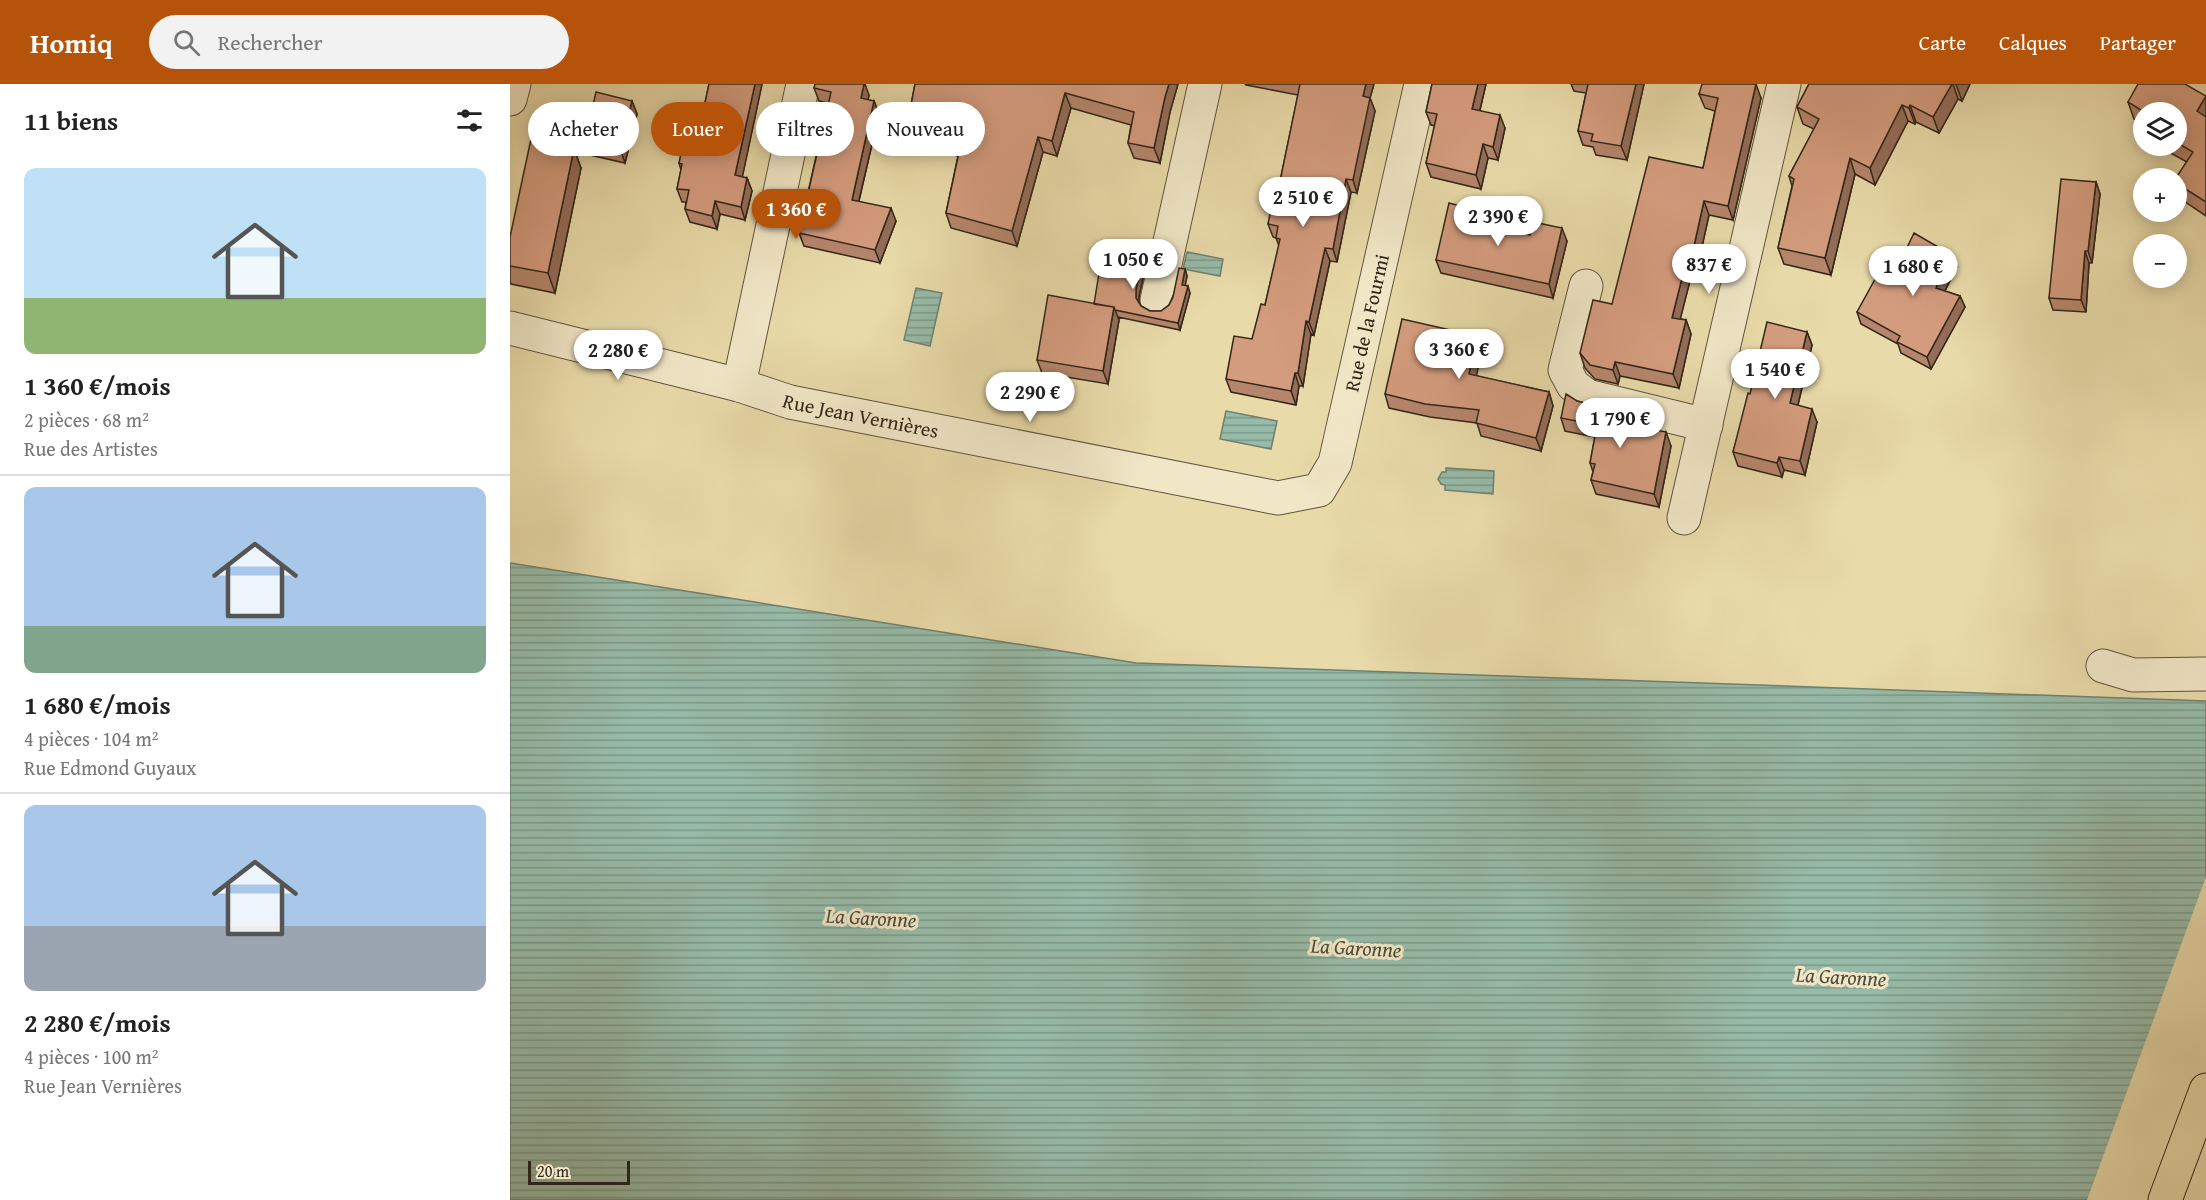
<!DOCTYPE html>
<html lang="fr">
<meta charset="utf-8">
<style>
:root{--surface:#fff;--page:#f2f2f2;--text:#222;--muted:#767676;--line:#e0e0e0;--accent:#b45309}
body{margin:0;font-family:"Gentium Book Plus",serif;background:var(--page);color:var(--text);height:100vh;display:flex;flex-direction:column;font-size:22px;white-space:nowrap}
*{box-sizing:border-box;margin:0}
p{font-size:20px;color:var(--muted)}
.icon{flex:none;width:33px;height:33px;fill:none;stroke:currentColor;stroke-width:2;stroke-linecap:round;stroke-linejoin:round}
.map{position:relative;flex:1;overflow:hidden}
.drawer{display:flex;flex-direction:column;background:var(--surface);width:510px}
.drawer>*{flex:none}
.banner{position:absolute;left:18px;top:18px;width:570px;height:54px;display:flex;gap:12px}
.tools{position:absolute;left:1623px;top:18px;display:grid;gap:12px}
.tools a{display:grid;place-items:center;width:54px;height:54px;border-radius:50%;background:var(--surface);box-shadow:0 3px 15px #0003;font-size:30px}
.scale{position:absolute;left:18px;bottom:15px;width:102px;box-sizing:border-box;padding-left:6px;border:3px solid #322719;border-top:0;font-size:16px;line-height:21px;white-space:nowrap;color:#322719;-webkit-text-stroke:4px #f1e7c7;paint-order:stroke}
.price{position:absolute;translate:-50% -51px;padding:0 14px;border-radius:21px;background:#fff;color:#222;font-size:20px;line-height:39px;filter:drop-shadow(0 2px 3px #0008)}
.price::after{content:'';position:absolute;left:50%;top:36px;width:18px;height:14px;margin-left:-9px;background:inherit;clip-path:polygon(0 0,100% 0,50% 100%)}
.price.current{background:var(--accent);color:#fff}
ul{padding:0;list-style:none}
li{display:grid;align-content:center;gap:12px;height:318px;padding:0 24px}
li+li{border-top:2px solid var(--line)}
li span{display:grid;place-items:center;height:186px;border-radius:12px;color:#555}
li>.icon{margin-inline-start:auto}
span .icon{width:108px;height:108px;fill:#fffc;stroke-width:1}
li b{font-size:26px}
h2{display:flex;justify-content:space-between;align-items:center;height:72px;padding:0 24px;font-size:26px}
.chip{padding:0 21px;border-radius:27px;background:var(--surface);box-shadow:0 3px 15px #0003;font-size:21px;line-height:54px}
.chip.current{background:var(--accent);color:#fff}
header{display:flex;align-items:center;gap:36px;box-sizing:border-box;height:84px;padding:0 30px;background:var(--accent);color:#fff}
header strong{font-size:28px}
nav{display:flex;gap:33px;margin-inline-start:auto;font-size:21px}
.search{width:420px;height:54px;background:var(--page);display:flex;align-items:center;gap:15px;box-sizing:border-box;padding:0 21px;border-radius:33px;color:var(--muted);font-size:22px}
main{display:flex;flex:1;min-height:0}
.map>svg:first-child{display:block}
</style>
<header>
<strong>Homiq</strong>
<div class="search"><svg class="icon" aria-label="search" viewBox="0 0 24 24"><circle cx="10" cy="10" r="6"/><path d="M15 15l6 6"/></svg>Rechercher</div>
<nav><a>Carte</a><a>Calques</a><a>Partager</a></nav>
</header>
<main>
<section class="drawer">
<h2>11 biens<svg class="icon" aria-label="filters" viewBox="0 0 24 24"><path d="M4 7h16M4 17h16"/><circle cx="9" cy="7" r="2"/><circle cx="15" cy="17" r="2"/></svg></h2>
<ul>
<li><span style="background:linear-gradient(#bfe0f5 70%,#8fb573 0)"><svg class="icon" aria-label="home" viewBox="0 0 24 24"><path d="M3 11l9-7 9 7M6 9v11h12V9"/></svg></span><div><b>1 360 €/mois</b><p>2 pièces · 68 m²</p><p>Rue des Artistes</p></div></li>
<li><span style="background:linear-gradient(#a9c7e8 75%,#7fa58c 0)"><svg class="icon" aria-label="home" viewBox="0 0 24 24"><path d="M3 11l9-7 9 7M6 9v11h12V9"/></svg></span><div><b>1 680 €/mois</b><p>4 pièces · 104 m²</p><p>Rue Edmond Guyaux</p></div></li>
<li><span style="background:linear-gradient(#a9c7e8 65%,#9aa5b1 0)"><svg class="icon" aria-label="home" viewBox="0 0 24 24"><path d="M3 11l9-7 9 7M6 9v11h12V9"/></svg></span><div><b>2 280 €/mois</b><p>4 pièces · 100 m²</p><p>Rue Jean Vernières</p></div></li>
</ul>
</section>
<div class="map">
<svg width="1696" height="1116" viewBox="0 0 1696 1116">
<defs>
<pattern id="water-rules" width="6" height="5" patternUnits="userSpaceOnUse" patternTransform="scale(1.5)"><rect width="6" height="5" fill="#97bba8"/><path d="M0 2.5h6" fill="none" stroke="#7c9888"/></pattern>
</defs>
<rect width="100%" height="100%" fill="#e9daa9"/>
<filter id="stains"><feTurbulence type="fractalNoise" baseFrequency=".00333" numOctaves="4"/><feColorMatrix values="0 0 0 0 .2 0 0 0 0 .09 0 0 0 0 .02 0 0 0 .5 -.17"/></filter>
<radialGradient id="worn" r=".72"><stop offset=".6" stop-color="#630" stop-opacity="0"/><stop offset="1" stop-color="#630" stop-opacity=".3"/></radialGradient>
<path fill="url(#water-rules)" stroke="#6f806f" stroke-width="1.5" d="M677 168 713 175 710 192 673 185Z
M406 204 432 209 420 262 394 256Z
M716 327 767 337 761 365 710 355Z
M936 384 984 387 983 410 935 406V401L931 400 928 395 932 388H936Z
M0 479 626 579 1696 617V1116H0Z"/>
<path fill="#e9daa9" d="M1696 793V1116H1577Z"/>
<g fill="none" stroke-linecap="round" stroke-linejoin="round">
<defs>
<g id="minor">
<path d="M0 15 4 0"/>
<path d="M1076 202 1055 286 1063 301 1077 312 1196 341"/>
<path d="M647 216 695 0"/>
<path id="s1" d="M0 244 229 301 280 318 768 414 809 406 825 379 911 0"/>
<path d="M229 301 293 0"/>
<path d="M1174 434 1274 0"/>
<path d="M1593 582 1623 591 1696 590"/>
</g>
<path id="highway" d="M1655 1116 1696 1006"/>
</defs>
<use href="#minor" stroke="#60543d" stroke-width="35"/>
<use href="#highway" stroke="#322719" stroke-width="35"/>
<use href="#minor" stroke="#f1e7c7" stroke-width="33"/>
<use href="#highway" stroke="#e9daa9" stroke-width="33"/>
</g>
<path fill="#b6866c" stroke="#322719" stroke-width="1.5" d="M199 0H252L232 93 237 94 242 107 235 136 210 130 207 145 180 138 175 125 176 118H172L167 105 171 86 169 79 192 33Z
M405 0H668L660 28 650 79 624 74 618 59 621 41 561 24 547 72 533 68 507 162 441 144 436 129 448 72 417 65 415 60 402 57 397 42Z
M735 0H864L860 14 865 27 847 109 841 108 827 178 820 177 804 251 801 250 793 302H789L786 321 721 308 716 295 742 255 755 221 769 162 766 154 763 153 758 140 767 112 788 11 736 1Z
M922 0H976L970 26 995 44 988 76 978 74 971 105 921 93 916 79 925 42 921 41 916 28Z
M1061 0H1134L1117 76 1086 71 1083 63 1073 61 1068 47 1076 9 1064 7Z
M1299 0H1460L1452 17 1448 15 1429 49 1406 38 1405 40 1398 37 1365 101 1345 90 1321 191 1274 180 1268 164 1282 102 1279 92 1304 45 1293 40 1287 23Z
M304 4 359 11 358 16 364 17 369 30 349 117 386 137 370 179 294 162 289 149 318 19 309 17Z
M1189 10 1251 14 1223 136 1199 131 1187 185H1183L1170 235 1176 236 1181 250 1169 304 1110 292 1108 300 1085 295 1075 284 1070 269 1193 84 1205 27 1195 24Z
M1696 12V132L1671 115 1666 104V94L1677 78 1648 62H1666V28H1634V53L1632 52 1627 37 1624 35 1618 18Z
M122 17 127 30 115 79 80 71 75 57Z
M64 65 71 84 45 209 1 200 0 197V153Z
M1586 98 1590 110 1582 179H1579L1576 228 1543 226 1539 214Z
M971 139V141L1020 151 1057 157 1043 214 931 189 926 176Z
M632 178 635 185 629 212V218L631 222 640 227H651L659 221 675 185 677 192 675 201 680 209 670 246 608 233 609 236 598 300 532 289 527 276 584 220Z
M1447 183 1435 207 1450 212 1455 223 1421 285 1391 269 1388 260 1351 240 1347 228 1382 195Z
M1297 248 1302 261 1288 321 1307 338 1295 391 1274 386 1272 393 1228 382 1223 368 1240 310Z
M972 266 966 292 1039 308 1043 322 1031 367 971 352 967 339 920 333 879 324 875 310Z
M1067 317 1095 324 1100 336 1161 362 1149 423 1086 410 1081 396 1083 388 1080 379 1085 353 1055 347 1051 334Z"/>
<path fill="#946d58" stroke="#322719" stroke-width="1.5" d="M245 0H252L230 104 225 91Z
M354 0H355L359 11 356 27 351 14Z
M659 0H668L660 28 650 79 644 64 655 13Z
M856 0H864L860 14 865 27 847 109 843 96 853 12Z
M968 0H976L967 38 962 25Z
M1126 0H1134L1117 76 1111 62Z
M1246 0 1251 14 1223 136 1218 122Z
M1442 0H1443L1448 15 1429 49 1423 33Z
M1446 0H1460L1452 17Z
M555 9 561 24 547 72 542 57Z
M1696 12V40L1687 27Z
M122 17 127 30 115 79 110 65Z
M364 17 369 30 346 129 342 116Z
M1392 21 1398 37 1365 101 1360 84Z
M1400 21 1406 38 1405 40 1399 24Z
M990 31 995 44 988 76 983 63Z
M528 53 533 68 507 162 502 147Z
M973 60 978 74 971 105 966 91Z
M64 65 71 84 45 209 38 189Z
M1340 74 1345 90 1321 191 1315 174Z
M237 94 242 107 235 136 231 123Z
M836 95 841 108 827 178 823 165Z
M1586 98 1590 110 1582 179 1578 167Z
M205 117 210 130 207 145 202 132Z
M1194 117 1199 131 1187 185 1182 171Z
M381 124 386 137 370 179 365 166Z
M966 126 971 139 968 153 964 139Z
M1052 144 1057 157 1043 214 1039 200Z
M815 164 820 177 804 251 799 238Z
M1575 167 1579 179 1576 228 1571 216Z
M1178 170 1183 185 1167 248 1162 234Z
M1442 171 1447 183 1430 216 1426 204Z
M632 178 635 185 629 212V221L626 214V205Z
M675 185 677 192 674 208 672 201Z
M678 202 680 209 670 246 668 239Z
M1450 212 1455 223 1421 285 1417 273Z
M604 223 609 236 598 300 593 287Z
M1176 236 1181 250 1169 304 1163 290Z
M796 237 801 250 793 302 788 289Z
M1297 248 1302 261 1285 333 1280 319Z
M967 252 972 266 964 303 959 290Z
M1105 278 1110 292 1108 300 1103 286Z
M785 289 789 302 786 321 781 307Z
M1039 308 1043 322 1031 367 1026 354Z
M1095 324 1100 337 1093 335Z
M1302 325 1307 338 1295 391 1290 377Z
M1156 348 1161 362 1149 423 1144 410Z
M1269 373 1274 386 1272 393 1267 379Z"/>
<path fill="#d49c7e" stroke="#322719" stroke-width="1.5" d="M199 0H245L225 91 237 94 231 123 205 117 202 132 175 125 179 106 167 105 172 80 169 79 179 30 192 33Z
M305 0H354L351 14 364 17 342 116 381 124 365 166 289 149 321 8 304 4Z
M405 0H659L655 13 644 64 618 59 624 28 555 9 542 57 528 53 502 147 436 129 451 59 411 50 413 45 397 42Z
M790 0H856L853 12 860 14 843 96 836 95 823 165 815 164 799 238 796 237 788 289H785L781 307 716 295 724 252 742 255 751 220 755 221 770 155 766 154 768 142 758 140 764 111 767 112Z
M922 0H968L962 25 990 31 983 63 973 60 966 91 916 79 927 30 916 28Z
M1078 0H1126L1111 62 1081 57 1083 50 1068 47Z
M1192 0H1246L1218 122 1194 117 1182 171 1178 170 1162 234 1176 236 1163 290 1105 278 1103 286 1080 281 1070 269 1083 216 1102 220 1139 73 1193 84 1208 14 1189 10Z
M1299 0H1442L1423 33 1400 21 1399 24 1392 21 1360 84 1340 74 1315 174 1268 164 1284 95 1279 92 1309 35 1287 23Z
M1628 0H1675L1696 12 1687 27 1696 33V118L1666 99V94L1683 68 1666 58V28H1634V39L1626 35 1631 26 1618 18Z
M86 8 122 17 110 65 75 57Z
M21 55 64 65 38 189 0 182V153Z
M1551 95 1586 98 1578 167H1575L1571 216 1539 214Z
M939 119 966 126 964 139 1020 151 1023 138 1052 144 1039 200 926 176Z
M1404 149 1442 171 1426 204 1450 212 1417 273 1387 258 1390 252 1347 228 1369 188 1382 195Z
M592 171 632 178 626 205V214L631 222 640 227H651L659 221 663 213 669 184 675 185 672 201 678 202 668 239 605 226 604 223 584 220Z
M538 211 604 223 593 287 527 276Z
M892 235 967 252 959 290 1039 308 1026 354 966 339 969 326 915 320 875 310Z
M1257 238 1297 248 1280 319 1302 325 1290 377 1269 373 1267 379 1223 368 1238 309 1240 310Z
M1056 310 1067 317 1095 324 1093 335 1156 348 1144 410 1081 396 1085 380 1080 379 1087 341 1051 334Z"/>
<g text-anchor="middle" stroke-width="6" stroke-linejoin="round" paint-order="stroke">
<g font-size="20" fill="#322719" stroke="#f1e7c7">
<text dy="7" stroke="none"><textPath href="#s1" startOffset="1004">Rue de la Fourmi</textPath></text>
<text dy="7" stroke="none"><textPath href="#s1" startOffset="362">Rue Jean Vernières</textPath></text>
</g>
<g font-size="21" font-style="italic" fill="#4b4c3d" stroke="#f1e7c7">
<text transform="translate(361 834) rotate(3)" y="7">La Garonne</text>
<text transform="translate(846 864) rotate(3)" y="7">La Garonne</text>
<text transform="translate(1331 893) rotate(3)" y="7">La Garonne</text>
</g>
</g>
<rect width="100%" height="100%" filter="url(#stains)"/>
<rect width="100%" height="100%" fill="url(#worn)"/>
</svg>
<div class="tools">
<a><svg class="icon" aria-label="layers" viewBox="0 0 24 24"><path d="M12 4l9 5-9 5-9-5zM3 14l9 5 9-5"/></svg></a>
<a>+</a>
<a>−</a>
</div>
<div class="scale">20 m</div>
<b class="price" style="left:793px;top:144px">2 510 €</b>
<b class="price current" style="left:286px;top:156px">1 360 €</b>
<b class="price" style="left:988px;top:163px">2 390 €</b>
<b class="price" style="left:623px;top:206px">1 050 €</b>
<b class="price" style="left:1199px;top:211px">837 €</b>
<b class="price" style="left:1403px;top:213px">1 680 €</b>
<b class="price" style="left:949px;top:296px">3 360 €</b>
<b class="price" style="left:108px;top:297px">2 280 €</b>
<b class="price" style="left:1265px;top:316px">1 540 €</b>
<b class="price" style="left:520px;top:339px">2 290 €</b>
<b class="price" style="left:1110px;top:365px">1 790 €</b>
<div class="banner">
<a class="chip">Acheter</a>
<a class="chip current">Louer</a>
<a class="chip">Filtres</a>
<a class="chip">Nouveau</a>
</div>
</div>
</main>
